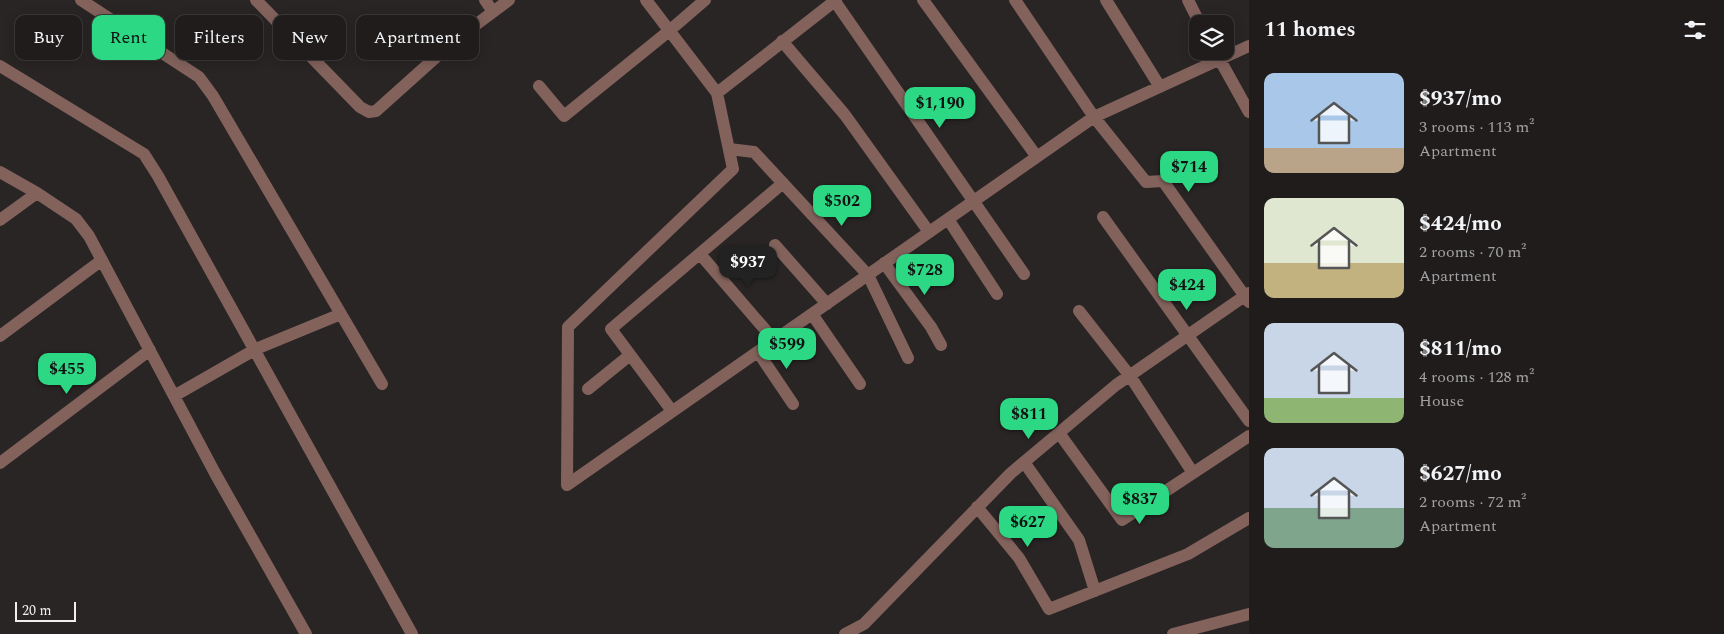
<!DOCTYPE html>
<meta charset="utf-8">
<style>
:root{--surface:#1f1c1b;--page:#2c2928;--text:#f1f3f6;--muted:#a1a1a3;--line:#3c3a3a;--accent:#2cd884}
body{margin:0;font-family:Spectral,serif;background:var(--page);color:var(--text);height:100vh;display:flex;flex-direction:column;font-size:19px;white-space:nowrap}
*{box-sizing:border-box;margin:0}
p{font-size:16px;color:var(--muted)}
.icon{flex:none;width:28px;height:28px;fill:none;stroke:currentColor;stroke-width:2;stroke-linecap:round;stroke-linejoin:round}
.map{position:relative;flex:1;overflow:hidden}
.details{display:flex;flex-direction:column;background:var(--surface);width:475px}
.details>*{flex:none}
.guide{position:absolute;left:15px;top:15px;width:475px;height:45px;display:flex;gap:10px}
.buttons{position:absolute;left:1189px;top:15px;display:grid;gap:10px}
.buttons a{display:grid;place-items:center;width:45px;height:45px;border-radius:10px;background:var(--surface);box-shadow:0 2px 12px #0003,0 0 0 1px var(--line);font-size:25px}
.scale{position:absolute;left:15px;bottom:12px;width:61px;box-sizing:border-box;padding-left:5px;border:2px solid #f0eeee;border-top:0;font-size:14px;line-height:18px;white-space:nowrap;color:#f0eeee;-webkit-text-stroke:4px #292524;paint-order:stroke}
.price{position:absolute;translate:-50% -42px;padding:0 11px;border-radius:10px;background:var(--accent);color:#111;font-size:16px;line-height:32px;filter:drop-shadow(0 1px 2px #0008)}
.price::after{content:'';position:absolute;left:50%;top:30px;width:15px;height:11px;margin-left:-8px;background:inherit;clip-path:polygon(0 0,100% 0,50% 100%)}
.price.current{background:#222;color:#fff}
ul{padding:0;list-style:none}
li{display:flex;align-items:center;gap:15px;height:125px;padding:0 15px}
li span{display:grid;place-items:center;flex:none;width:140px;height:100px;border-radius:10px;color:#555}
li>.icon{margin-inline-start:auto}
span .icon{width:60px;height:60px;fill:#fffc;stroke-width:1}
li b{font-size:21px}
h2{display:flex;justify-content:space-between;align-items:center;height:60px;padding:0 15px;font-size:21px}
.chip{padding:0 18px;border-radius:10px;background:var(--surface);box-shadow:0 2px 12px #0003,0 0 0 1px var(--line);font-size:18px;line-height:45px}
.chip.current{background:var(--accent);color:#111}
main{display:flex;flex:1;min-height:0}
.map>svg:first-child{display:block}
</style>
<main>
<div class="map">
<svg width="1249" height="634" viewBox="0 0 1249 634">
<rect width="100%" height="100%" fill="#292524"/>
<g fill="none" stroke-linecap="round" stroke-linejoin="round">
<path stroke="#83625c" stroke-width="12" d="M81 0 199 77 213 96 382 384
M256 0 360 107 369 112 376 111 454 41 509 0
M485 0 493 12
M834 0 1024 274
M923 0 1037 157
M1015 0 1094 117 1146 182 1163 181 1249 302
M1106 0 1160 87
M1188 0 1200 24
M782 41 845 115 929 232
M1215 51 1249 112
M0 66 144 154 158 176 412 634
M539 86 564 116 669 31 705 0
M717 93 836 0
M729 149 754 152 868 275 908 358
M0 172 37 193 76 219 89 236 216 475 306 634
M1103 217 1249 421
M948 219 997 294
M0 220 37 193
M775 245 827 304
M700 254 774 340
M884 263 931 327 941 345
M1079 311 1130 376 1193 473
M812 314 860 384
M0 336 102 260
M758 352 793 404
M588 389 630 355
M174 396 256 349 341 314
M672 411 611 329 783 183
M1059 433 1122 520 1249 436
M1024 462 1079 540 1095 591
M0 463 150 350
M567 485 1094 117 1249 46
M567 485 568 327 733 169 717 93 646 0
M977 507 1019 558 1049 609 1188 554 1249 518
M845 634 864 624 1011 473 1116 385 1249 293
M1173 634 1249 614"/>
</g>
</svg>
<div class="buttons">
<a><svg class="icon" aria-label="layers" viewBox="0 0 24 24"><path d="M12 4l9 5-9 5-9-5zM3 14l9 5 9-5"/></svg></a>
</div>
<div class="scale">20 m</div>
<b class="price" style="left:940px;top:129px">$1,190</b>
<b class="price" style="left:1189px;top:193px">$714</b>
<b class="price" style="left:842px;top:227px">$502</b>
<b class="price current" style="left:748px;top:288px">$937</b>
<b class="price" style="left:925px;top:296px">$728</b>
<b class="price" style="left:1187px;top:311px">$424</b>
<b class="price" style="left:787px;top:370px">$599</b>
<b class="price" style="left:67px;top:395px">$455</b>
<b class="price" style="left:1029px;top:440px">$811</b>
<b class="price" style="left:1140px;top:525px">$837</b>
<b class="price" style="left:1028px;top:548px">$627</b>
<div class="guide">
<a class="chip">Buy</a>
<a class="chip current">Rent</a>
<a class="chip">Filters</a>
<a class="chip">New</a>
<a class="chip">Apartment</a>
</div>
</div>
<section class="details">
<h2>11 homes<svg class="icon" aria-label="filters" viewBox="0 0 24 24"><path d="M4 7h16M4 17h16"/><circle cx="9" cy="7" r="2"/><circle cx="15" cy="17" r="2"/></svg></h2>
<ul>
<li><span style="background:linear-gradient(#a9c7e8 75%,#b9a48a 0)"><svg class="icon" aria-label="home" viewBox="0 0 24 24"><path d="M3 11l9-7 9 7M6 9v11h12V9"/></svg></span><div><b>$937/mo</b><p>3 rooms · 113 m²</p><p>Apartment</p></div></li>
<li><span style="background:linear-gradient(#dfe7d0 65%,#c2b280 0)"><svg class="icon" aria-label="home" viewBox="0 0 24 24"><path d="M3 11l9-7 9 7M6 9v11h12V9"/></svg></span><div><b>$424/mo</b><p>2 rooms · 70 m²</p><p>Apartment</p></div></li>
<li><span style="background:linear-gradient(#c9d6e8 75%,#8fb573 0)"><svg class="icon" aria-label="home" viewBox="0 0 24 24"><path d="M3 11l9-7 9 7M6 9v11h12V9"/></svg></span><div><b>$811/mo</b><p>4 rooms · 128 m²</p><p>House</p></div></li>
<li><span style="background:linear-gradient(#c9d6e8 60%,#7fa58c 0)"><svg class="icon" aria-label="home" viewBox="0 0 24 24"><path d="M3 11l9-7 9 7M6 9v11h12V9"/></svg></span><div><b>$627/mo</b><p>2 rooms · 72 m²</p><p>Apartment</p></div></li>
</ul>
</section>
</main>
